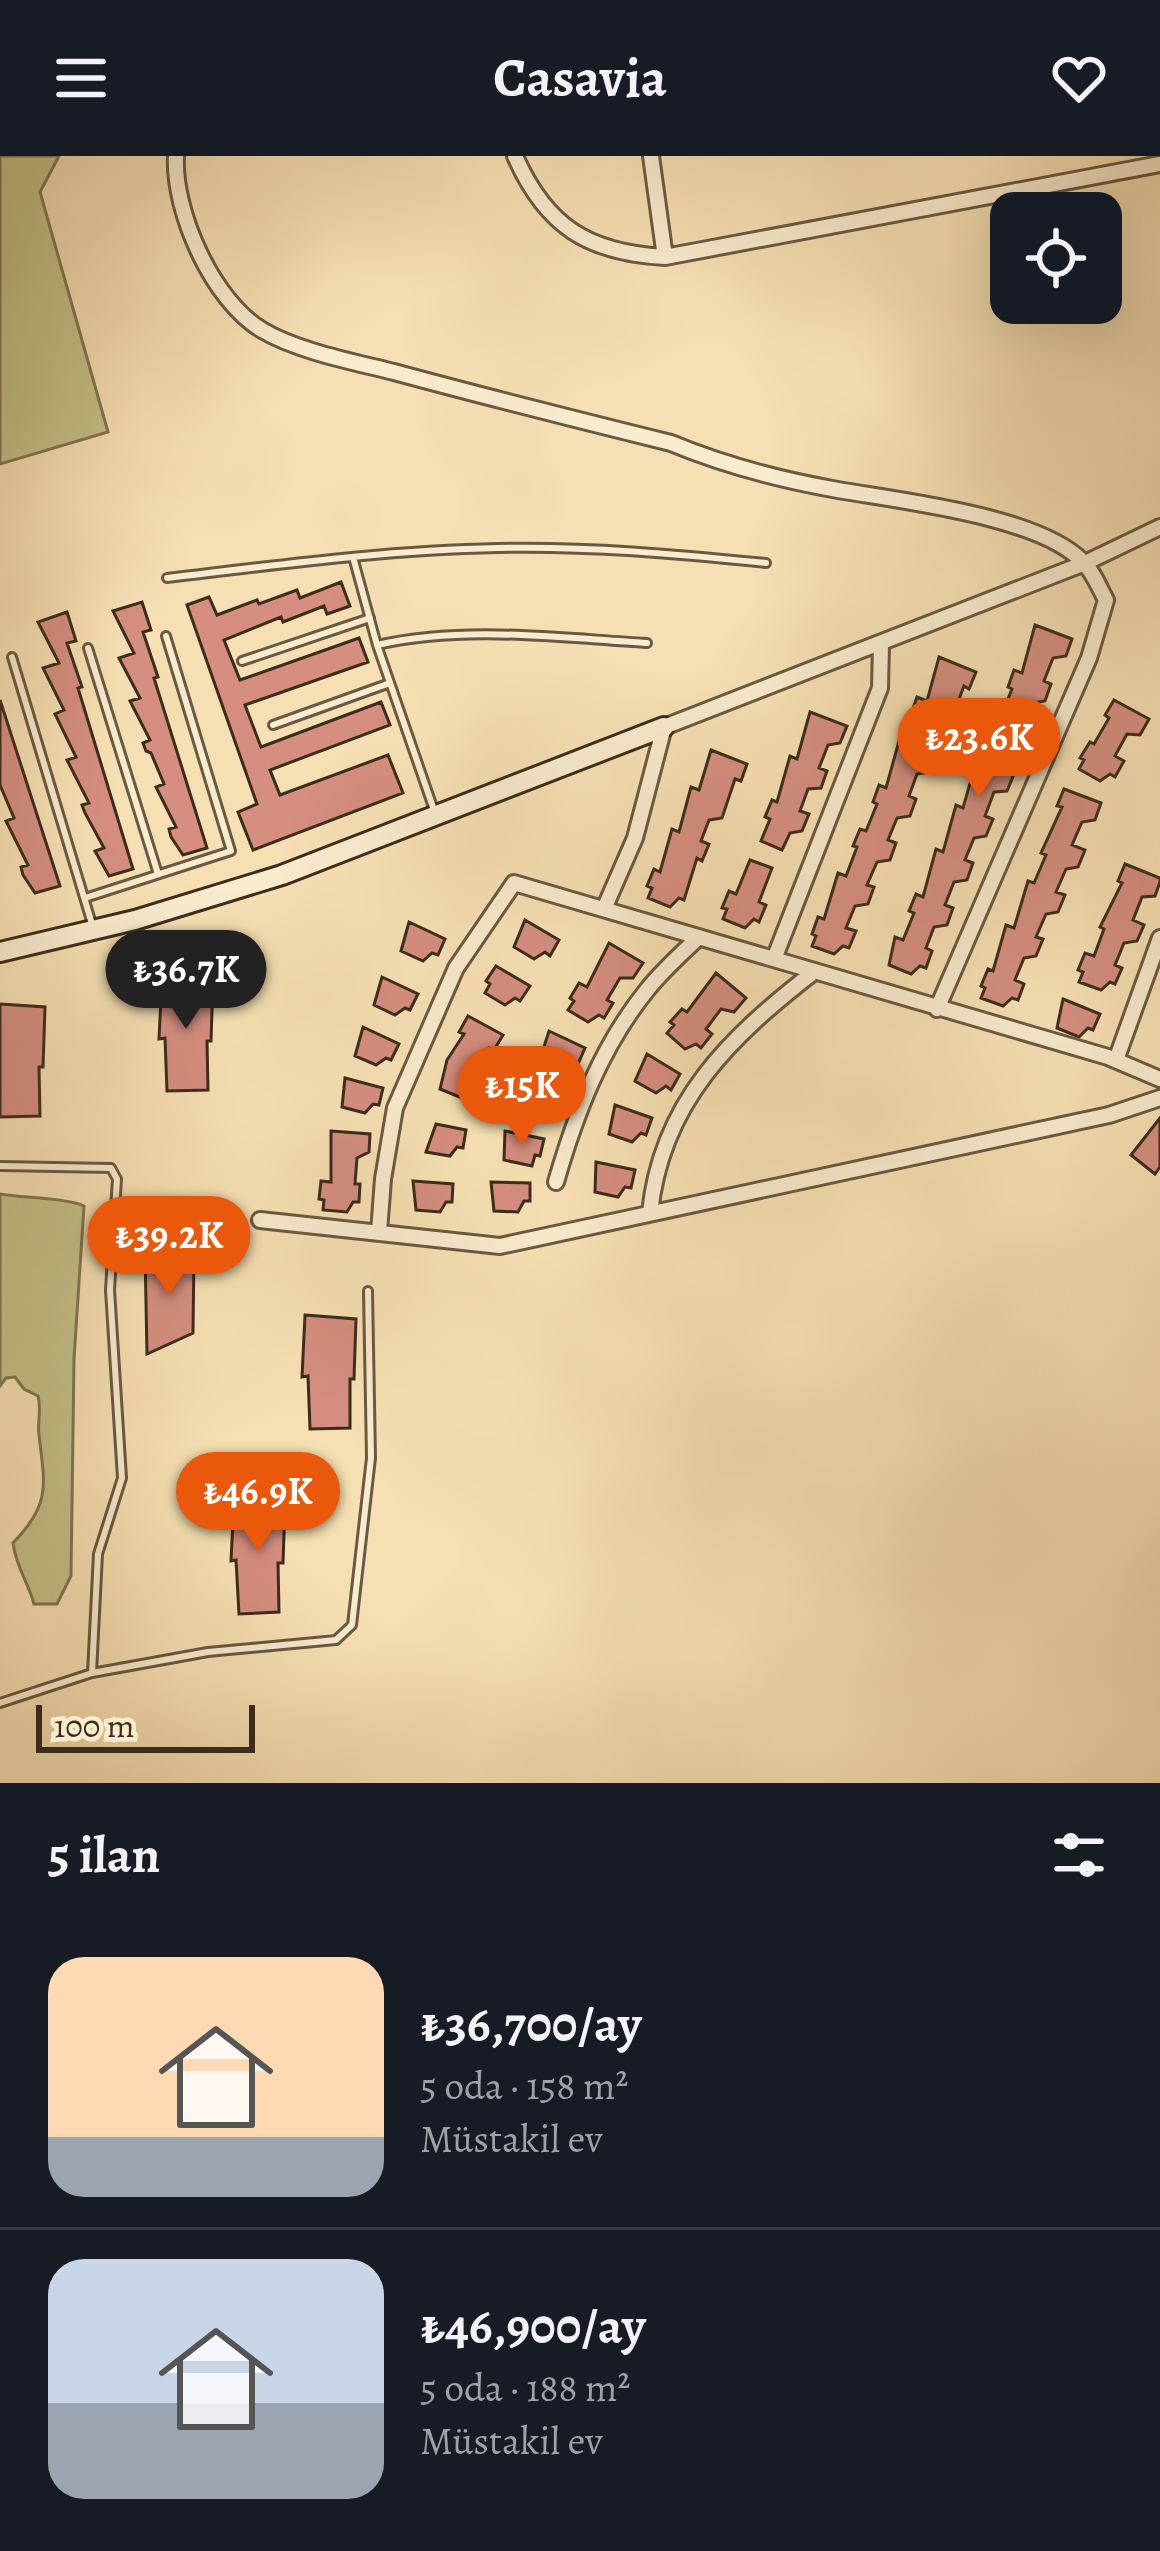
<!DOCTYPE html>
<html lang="tr">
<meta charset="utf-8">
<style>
:root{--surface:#171b24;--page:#242831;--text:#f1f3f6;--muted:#9ea1a6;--line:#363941;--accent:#ea580c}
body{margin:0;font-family:Alegreya,serif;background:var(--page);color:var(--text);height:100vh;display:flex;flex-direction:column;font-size:45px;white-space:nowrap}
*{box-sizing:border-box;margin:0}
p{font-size:39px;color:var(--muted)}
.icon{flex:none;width:66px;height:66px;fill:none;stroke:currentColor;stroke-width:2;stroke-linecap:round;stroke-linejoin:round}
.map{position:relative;height:1627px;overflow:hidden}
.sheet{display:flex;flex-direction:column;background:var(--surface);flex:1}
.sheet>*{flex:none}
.buttons{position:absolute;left:990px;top:36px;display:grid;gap:24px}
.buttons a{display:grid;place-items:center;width:132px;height:132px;border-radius:24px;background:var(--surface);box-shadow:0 12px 48px #0002;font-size:60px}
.scale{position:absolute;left:36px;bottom:30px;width:219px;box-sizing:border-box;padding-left:12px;border:6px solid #3c2c1b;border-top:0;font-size:33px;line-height:42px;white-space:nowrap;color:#3c2c1b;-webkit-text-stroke:9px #f9ebce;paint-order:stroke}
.price{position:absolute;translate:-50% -102px;padding:0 27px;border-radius:42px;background:var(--accent);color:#fff;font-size:39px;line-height:78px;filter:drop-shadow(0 3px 6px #0008)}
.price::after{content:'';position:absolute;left:50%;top:72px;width:36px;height:27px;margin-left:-18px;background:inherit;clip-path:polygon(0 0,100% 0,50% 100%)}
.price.current{background:#222;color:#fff}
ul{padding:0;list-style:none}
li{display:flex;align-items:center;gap:36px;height:300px;padding:0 48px}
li+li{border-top:3px solid var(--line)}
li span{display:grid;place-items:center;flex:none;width:336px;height:240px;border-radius:36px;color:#555}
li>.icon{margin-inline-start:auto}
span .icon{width:144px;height:144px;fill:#fffc;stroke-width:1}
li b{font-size:51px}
h2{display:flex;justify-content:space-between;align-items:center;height:144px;padding:0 48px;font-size:51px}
header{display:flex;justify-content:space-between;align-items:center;height:156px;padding:0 48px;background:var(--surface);font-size:54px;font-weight:700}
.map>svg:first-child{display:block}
</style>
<header><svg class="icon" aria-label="menu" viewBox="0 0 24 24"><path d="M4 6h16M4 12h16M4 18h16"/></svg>Casavia<svg class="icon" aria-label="heart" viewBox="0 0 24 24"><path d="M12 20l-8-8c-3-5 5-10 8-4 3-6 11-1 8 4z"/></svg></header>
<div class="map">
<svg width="1160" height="1627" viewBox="0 0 1160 1627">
<rect width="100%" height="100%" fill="#f6e0b3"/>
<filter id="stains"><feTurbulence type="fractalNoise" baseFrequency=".00167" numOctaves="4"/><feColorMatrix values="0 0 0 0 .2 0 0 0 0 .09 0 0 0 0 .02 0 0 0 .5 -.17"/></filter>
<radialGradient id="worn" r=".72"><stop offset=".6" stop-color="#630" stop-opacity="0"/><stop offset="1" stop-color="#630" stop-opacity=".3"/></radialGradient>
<path fill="#c4c087" stroke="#807651" stroke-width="3" d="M0 0H59L40 36 108 276 0 308Z
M0 1038C23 1042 68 1042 84 1050L74 1203 71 1420 57 1448H34C28 1426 16 1411 13 1387 51 1348 45 1330 39 1279 37 1265 42 1254 38 1240L24 1233 15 1221 6 1222 0 1230Z"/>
<path fill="#d58e80" stroke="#3c2c1b" stroke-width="3" d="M341 426 350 450 327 458 324 450 283 466 281 461 224 484 240 524 359 482 368 506 245 549 261 591 381 546 390 569 270 614 280 639 388 599 403 637 253 694 238 656 257 648 187 449 209 441 217 459 257 444 259 448 297 434 300 442Z
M142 446 151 474 143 476 158 521 154 522 207 692 183 699 171 681 169 673 176 671 156 631 164 628 151 597 146 595 143 587 150 584 130 545 140 542 119 502 134 497 113 455Z
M67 456 76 485 67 487 82 531 78 532 133 713 109 720 95 695 104 692 85 657 82 649 89 647 67 604 76 601 55 558 64 554 43 512 59 507 38 466Z
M1035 469 1072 483 1066 500 1053 502 1044 525 1051 528 1045 545 1032 547 1024 569 1033 572 1026 589 1014 591 1004 614 1014 618 1007 635 994 636 985 660 993 663 986 680 974 682 965 704 973 707 967 724 954 726 945 749 953 752 947 769 934 771 926 792 932 795 926 812 920 810 911 818 889 809 895 781 903 784 914 757 909 755 916 738 923 741 936 693 943 696 956 649 963 652 977 603 982 605 994 577 989 575 996 558 1001 560 1012 533 1008 531 1014 514 1022 517Z
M939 501 976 516 969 533 964 530 948 572 935 574 927 596 936 599 930 616 917 618 909 640 916 643 910 660 897 662 888 684 896 687 890 704 877 706 867 729 874 731 868 748 855 750 846 772 856 775 849 792 843 790 834 798 812 790 816 780 812 778 818 761 824 763 838 717 846 720 857 691 853 690 860 673 866 675 877 648 873 646 879 629 886 632 899 585 904 587 915 560 911 558 917 541 927 545Z
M0 544 60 730 35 737 23 719 21 711 28 709 6 665 14 662 0 629Z
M1114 544 1149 563 1140 579 1127 578 1115 600 1124 605 1115 621 1110 618 1100 625 1079 613 1084 604 1080 602 1090 586 1094 588 1109 562 1105 559Z
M810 556 847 570 840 587 828 589 819 612 827 615 821 632 808 633 800 655 809 658 802 675 790 677 782 694 761 685 770 663 765 661 772 644 777 646 790 600 797 603Z
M711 594 747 608 741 625 735 623 722 662 709 664 701 685 709 688 702 705 697 702 684 744 679 742 670 751 648 742 652 732 647 730 654 713 660 716 672 673 679 676 691 631 699 634Z
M1064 633 1101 647 1095 664 1082 666 1072 689 1085 694 1078 711 1066 713 1056 736 1065 739 1058 756 1046 758 1036 781 1043 783 1036 800 1024 802 1015 824 1024 828 1018 844 1012 842 1003 850 981 842 985 832 981 830 988 813 993 815 1006 769 1014 772 1028 725 1034 727 1046 699 1041 697 1062 651 1057 650Z
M750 704 772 712 759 746 766 749 759 766 754 763 745 772 723 763 727 753 722 752 729 735 736 738Z
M1125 708 1160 722V726L1155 740 1142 741 1133 764 1144 769 1137 785 1124 787 1115 809 1122 812 1115 828 1110 826 1101 834 1079 826 1083 816 1078 814 1085 797 1094 800 1104 773 1100 771 1122 727 1118 725Z
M525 764 559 784 550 800 545 796 534 803 514 791Z
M409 766 445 783 438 799 432 797 423 805 401 795Z
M609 787 643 807 633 822H620L607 844 613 847 604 862 599 859 588 866 568 854 574 845 570 842 579 827 587 831Z
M496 810 530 830 520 845 515 842 505 849 485 837 490 828 486 825Z
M716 817 746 842 734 856 721 853 706 873 712 878 701 892 696 888 685 893 667 877 674 869 670 866 682 853 687 856Z
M382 821 418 838 410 854 405 852 395 859 374 849Z
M162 822 213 825 211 885H207L208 934 167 935 165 882 159 883Z
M1063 843 1100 858 1093 874 1088 872 1079 881 1057 872Z
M0 848 45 851 43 911H39L40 960 0 961Z
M468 860 503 879 494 894 489 892 477 915 482 916 476 933 467 930 462 942 440 933 447 904 464 878 459 876Z
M363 871 399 888 391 904 386 902 376 909 355 900Z
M549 875 585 892 578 908 572 906 567 910 554 944 546 942 541 953 518 944 525 915 535 919Z
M647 898 680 918 671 934 666 930 656 937 635 925Z
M345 922 383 932 379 949 373 948 365 957 342 951Z
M615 949 652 962 646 979 641 977 632 986 609 978Z
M1160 962V1011L1155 1018 1131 999Z
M436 968 466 974 463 992 457 991 450 1000 426 996Z
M331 975 370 978 369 996 357 1002 355 1028H360L359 1046H353L347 1056 323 1054 324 1044 319 1043 321 1025 331 1026Z
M505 975 544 983 540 1000 535 999 532 1010 504 1004Z
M596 1006 635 1014 631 1032 625 1031 618 1041 595 1036Z
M413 1025 453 1028 452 1046H446L440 1056 416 1054Z
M491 1026 530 1027V1045H524L518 1056 494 1055Z
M145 1096 194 1097 193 1177 147 1198Z
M305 1159 356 1163 354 1223H350V1272L310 1273 308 1220 302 1221Z
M234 1344 285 1348 283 1407H278L279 1456 239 1458 236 1404 231 1405Z"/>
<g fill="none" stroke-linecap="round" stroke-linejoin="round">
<defs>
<path id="lane" d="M353 401 377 489 435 657
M167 422C277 409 387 394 498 392 588 390 677 398 766 407
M377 489C464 469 559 482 647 487
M88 492 158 718
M12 501 92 768
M242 505 370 462
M273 569 390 527
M85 742 231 695 166 480
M0 1010 111 1012 117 1023 110 1134 122 1322 98 1398 92 1517
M0 1547 92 1517 208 1496 336 1484 352 1469 371 1302 368 1135"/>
<path id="street" d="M176 0C173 56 213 145 262 174 297 195 354 206 394 216 486 241 578 264 671 287 724 309 781 324 838 334 901 345 1038 360 1082 405 1093 415 1099 431 1106 444L1089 502 937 853
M515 0C546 71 589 97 665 101L1160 8
M651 0 665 101
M604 753 635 682 664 571 1085 407 1160 371
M774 803 880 532 881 488
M1116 904 1160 782
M556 1026C576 957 601 891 647 834 662 815 681 798 699 781
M650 1057C661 946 731 880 815 815
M260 1064 500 1090 1109 959 1160 942
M379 1076 383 1023 395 952 456 812 514 727 1108 901 1160 923"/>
<path id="secondary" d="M0 796 135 764 282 719 664 571"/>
</defs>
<use href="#lane" stroke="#6a5941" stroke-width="12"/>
<use href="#street" stroke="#6a5941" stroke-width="20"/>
<use href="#secondary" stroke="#3c2c1b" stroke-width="24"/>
<use href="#lane" stroke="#f9ebce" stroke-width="6"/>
<use href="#street" stroke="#f9ebce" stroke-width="14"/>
<use href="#secondary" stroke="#f9ebce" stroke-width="18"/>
</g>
<rect width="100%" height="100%" filter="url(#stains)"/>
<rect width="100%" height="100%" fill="url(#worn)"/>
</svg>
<div class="buttons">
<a><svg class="icon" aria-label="locate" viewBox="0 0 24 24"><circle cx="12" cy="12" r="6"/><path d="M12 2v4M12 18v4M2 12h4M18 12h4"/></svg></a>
</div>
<div class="scale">100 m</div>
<b class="price" style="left:979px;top:644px">₺23.6K</b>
<b class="price current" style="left:186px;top:876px">₺36.7K</b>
<b class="price" style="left:522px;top:992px">₺15K</b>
<b class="price" style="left:169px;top:1142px">₺39.2K</b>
<b class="price" style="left:258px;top:1398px">₺46.9K</b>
</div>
<section class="sheet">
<h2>5 ilan<svg class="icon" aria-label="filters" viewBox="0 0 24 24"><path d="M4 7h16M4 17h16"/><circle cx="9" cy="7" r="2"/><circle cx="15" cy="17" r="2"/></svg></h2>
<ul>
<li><span style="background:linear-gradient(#ffd9b3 75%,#9aa5b1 0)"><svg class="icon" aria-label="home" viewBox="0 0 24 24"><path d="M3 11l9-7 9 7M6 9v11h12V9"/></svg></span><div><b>₺36,700/ay</b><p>5 oda · 158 m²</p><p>Müstakil ev</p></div></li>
<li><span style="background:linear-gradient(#c9d6e8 60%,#9aa5b1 0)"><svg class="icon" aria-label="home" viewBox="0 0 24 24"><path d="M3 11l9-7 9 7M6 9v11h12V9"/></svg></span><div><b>₺46,900/ay</b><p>5 oda · 188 m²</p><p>Müstakil ev</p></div></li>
</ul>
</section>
